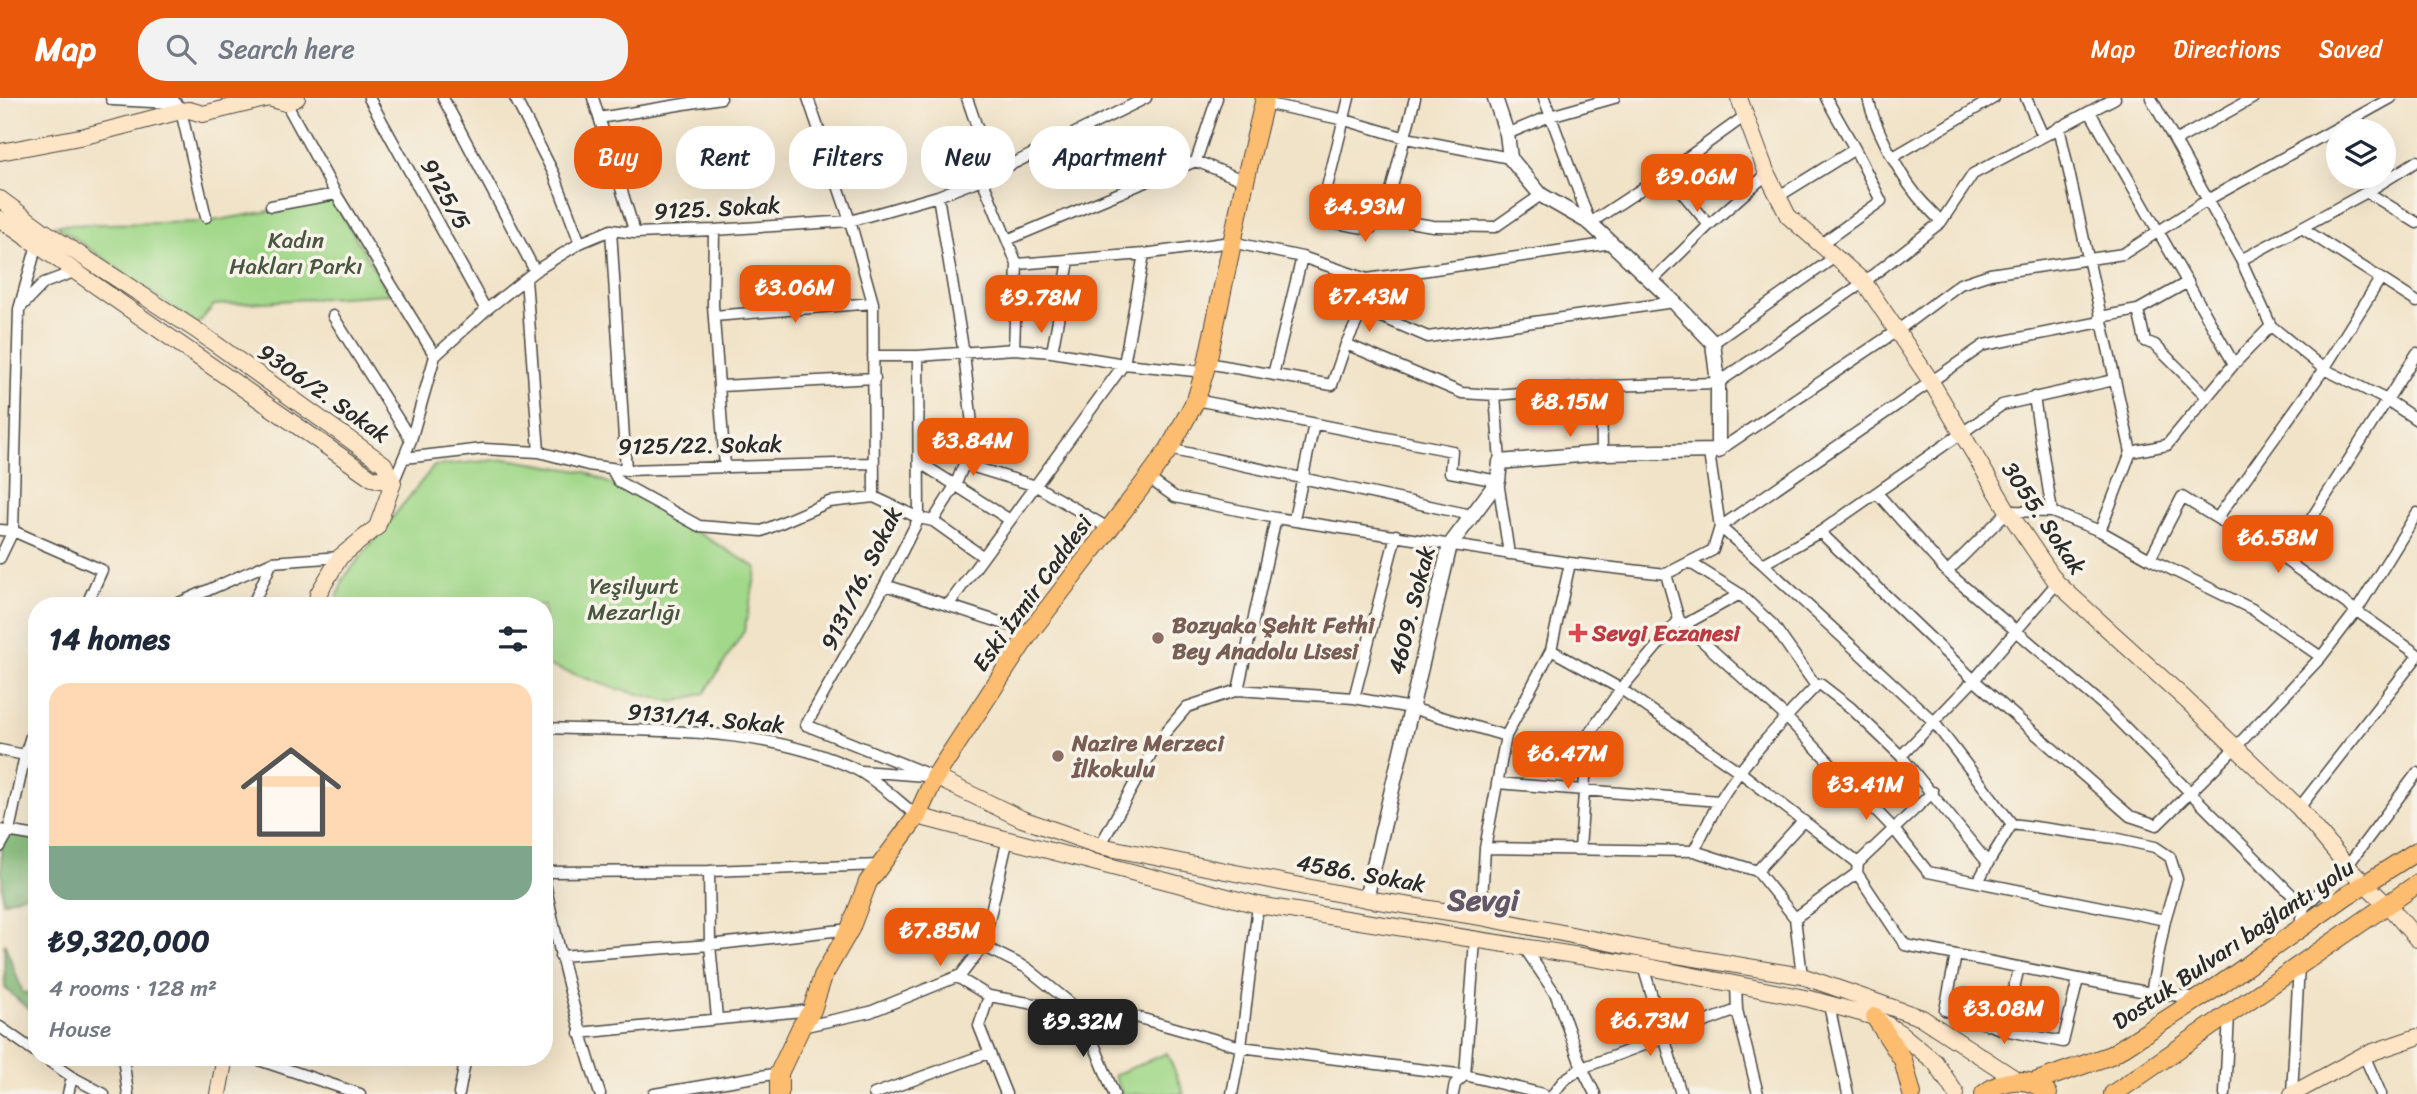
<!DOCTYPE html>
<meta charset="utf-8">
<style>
:root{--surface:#fff;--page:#f2f2f3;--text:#1f2937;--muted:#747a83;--accent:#ea580c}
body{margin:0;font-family:Sriracha,sans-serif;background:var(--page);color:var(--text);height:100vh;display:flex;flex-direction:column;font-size:26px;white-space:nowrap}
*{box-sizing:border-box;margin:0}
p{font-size:23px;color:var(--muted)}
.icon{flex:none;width:38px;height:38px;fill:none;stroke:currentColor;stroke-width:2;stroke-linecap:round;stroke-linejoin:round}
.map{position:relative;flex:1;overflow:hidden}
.panel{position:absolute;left:28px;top:499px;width:525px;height:469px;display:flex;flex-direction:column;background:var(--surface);border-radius:28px;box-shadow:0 7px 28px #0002}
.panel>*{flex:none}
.guide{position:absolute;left:574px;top:28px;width:665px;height:63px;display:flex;gap:14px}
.tools{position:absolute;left:2326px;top:21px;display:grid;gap:14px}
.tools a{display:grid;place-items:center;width:70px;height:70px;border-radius:50%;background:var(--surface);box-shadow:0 7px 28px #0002;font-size:35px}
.price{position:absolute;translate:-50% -60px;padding:0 16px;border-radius:14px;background:var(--accent);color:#fff;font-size:23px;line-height:46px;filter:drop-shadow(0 2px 4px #0008)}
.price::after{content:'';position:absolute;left:50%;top:42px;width:21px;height:16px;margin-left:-10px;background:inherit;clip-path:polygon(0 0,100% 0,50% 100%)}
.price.current{background:#222;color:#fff}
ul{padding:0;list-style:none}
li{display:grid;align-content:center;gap:14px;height:371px;padding:0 21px}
li span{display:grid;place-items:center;height:217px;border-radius:21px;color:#555}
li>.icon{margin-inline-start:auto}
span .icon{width:126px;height:126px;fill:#fffc;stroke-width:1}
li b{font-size:30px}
h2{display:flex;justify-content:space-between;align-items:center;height:84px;padding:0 21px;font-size:30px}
.tag{padding:0 24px;border-radius:28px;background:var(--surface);box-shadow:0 7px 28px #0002;font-size:24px;line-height:63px}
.tag.current{background:var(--accent);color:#fff}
header{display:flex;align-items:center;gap:42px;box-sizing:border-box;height:98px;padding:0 35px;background:var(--accent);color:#fff}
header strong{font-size:33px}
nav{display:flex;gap:38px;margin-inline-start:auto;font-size:24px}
.search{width:490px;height:63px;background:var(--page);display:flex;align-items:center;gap:18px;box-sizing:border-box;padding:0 24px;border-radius:28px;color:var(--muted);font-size:26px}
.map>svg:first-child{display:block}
</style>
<header>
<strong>Map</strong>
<div class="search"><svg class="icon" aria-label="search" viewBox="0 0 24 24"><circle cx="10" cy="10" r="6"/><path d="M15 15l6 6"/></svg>Search here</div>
<nav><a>Map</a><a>Directions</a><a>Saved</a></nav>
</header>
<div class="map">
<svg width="2417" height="996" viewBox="0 0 2417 996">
<rect width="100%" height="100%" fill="#f7f3e8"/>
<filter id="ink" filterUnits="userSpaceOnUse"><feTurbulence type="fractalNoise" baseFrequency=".0143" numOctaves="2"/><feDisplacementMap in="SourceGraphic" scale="14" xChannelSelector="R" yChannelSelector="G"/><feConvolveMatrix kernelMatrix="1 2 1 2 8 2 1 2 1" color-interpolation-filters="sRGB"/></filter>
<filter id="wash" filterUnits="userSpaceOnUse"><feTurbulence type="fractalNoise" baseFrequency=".00686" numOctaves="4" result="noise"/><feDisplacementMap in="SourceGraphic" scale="28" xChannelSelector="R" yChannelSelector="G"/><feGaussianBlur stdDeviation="1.57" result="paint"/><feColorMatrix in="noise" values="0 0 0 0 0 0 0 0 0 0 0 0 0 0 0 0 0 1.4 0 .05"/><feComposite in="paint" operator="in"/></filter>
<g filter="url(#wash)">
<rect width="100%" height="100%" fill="#f1e3c8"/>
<path fill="#a1d889" stroke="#66825a" stroke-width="2" d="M333 102 389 196 214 207 197 227 56 127 207 124Z
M507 361 586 374 641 401 757 470 744 533 705 595 674 604 617 591 544 566V508H335L343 481 434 368Z
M1167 955 1184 996H1122L1114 977Z"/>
<path fill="#80b875" stroke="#567250" stroke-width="2" d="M8 735 37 742V792L3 804 1 746Z
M4 844 23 895 37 894 36 918 5 890Z"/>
</g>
<g filter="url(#ink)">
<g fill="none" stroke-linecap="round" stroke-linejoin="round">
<defs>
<path id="minor" d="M369 0 486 212
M443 0 535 173
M515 0 554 76 580 145
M593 0 635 135
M808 0 850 123 873 205 874 399
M967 0 993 76
M1349 0 1319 122 1370 131 1384 120 1433 128 1495 129 1541 97
M1544 0 1590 125 1666 75 1745 18
M1868 0C1874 28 1897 72 1915 95 1922 105 1933 114 1941 124
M2026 0 2043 38
M2151 0 2241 162 2271 228 2324 271 2387 302 2417 322
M286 5 336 96 435 258
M1264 5 1345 22 1406 40 1510 60
M181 13 206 119
M2090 14 2234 266
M599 20 721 0
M2059 29 2131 354 2100 433
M1507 36 1550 18 1614 0
M2175 43 2253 0
M1893 59 1994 0
M1196 63 1217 0
M1666 75 1709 127
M982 81 1017 166 1014 251
M2367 94 2417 125
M1779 98 1855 51
M271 108 336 96
M1384 120 1415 0
M2302 130 2417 204
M611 132 626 372
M714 132 713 207 725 369
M1007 142 1196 63 1245 83
M1821 146 1881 103 1855 51 1826 0
M2241 162 2367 94 2417 63
M1017 166 1144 156 1231 144 1302 159 1367 181 1612 145
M526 181 539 354
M1367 181 1363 211 1428 239 1674 204
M1652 183 1709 127 1767 76
M21 209 44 185 74 174
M2138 212 2145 243 2155 247 2206 298
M333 218 411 342 393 385
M714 218 873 205
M2100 219 2138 212 2188 184
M1713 245 1835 159
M1346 246 1462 295 1495 297 1601 288 1718 285 1864 184 1941 124 1973 76 2115 0
M1052 254 1069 163
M873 258H918L1014 251 1052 254 1124 266 1205 274
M918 258 919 420 885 487 806 627 935 679
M1207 265 1332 287 1346 246 1363 211
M1273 277 1302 159
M721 288 875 280
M1601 288 1602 355
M1495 297 1500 364
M2034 299 2052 414
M1196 302 1452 353 1450 374 1498 383 1509 456
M411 342 435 258 486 212 535 173 580 145 611 132 635 135 714 132 850 123 938 98 982 81 1146 0
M1169 351 1471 417
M1718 353 1898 232 1960 186 1990 176 2123 156 2209 101 2391 0
M2131 354 2167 347 2234 266 2271 228
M1709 355 1720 429 1984 247 2101 224
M404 360 483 351 539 354 588 367 626 372 872 365
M919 364 1010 422
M964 366 1036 388 1110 431
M611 370 619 384 699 428 762 433 829 404 874 399 919 420 933 423 982 458
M1148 380 1175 399 1276 420 1570 465 1666 476 1713 452 1720 429 1763 466 1820 434 2002 307 2114 282
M1877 395 1947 474 2102 606 2304 809
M2218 419 2324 271 2380 181
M1294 421 1314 326
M933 423 955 388 964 366 973 335 964 256 938 98
M0 432 13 433 102 472 86 508
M1820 434 1974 582 2130 718 2157 727 2234 651 2321 559 2357 512 2417 415
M0 460 13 433 19 211 38 143
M2150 461 2182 399 2285 462 2417 556
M2285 462 2417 255
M1689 464 1740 496 1773 527 1816 588 1820 586 1851 610 1901 658 1988 765 1978 784
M1763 466 1933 623 2012 726 2114 740 2155 749 2170 759 2177 781 2165 822 2151 895
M1947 474 2008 413 2052 414 2100 433 2150 461 2252 511 2321 559
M1666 476 1679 522 1786 619 1893 730 1928 774 2165 822
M885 487 1030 534
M949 506 1124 266 1144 156
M172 508 272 464 340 459
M252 508 272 464
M1684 527 1740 496
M1551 552 1621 591 1740 674 1858 765 1857 775 1905 847 2151 895 2201 900
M1238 592 1276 420
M1354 600 1396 437
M544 630C647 634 762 626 857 672 878 683 898 703 917 718
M0 652 25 657
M1901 658 1974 582 2057 485
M861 673 925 678
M1497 685 1719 703
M2299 710 2417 559
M0 732 37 738
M1100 748 1158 643 1187 609 1238 592 1354 600 1411 610 1506 638
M0 749 9 733 25 657 37 619
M1485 750 1694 753 1757 773 1795 820 1802 878
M1580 751 1588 637 1621 591 1679 522
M1694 753C1702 737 1710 720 1719 704 1743 664 1784 621 1816 588
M1858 765 1933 694
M1988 765 2012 726
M709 773 710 847 717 920
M1757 773 1803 723
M544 774 709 773 880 767
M544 780C559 854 576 925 600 996
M1481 819 1485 750 1506 638 1551 552 1570 465
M1795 820 1857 775
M2298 832 2304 809 2347 768 2417 675
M983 848 1027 870 1081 914 1114 996
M1524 849 1556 897 1582 970 1595 996
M1956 857 1945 912 2004 932 2063 944 2078 881
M560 858 710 847 850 831
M1643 868 1681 996
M957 879 989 898 1081 914 1115 913 1241 949 1465 977 1543 996
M1736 887 1737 912 1758 996
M989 898 979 928 1006 996
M1829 907 1848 996
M0 929 37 955
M801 929 870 914 961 877 983 848 1008 740
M2004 932 2019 869
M579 935 812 912
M2364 957 2381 996
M43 959 72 979 104 996
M123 959 128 996
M250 959 360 996
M68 996 72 979
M459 996 466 959
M654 996 779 975
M874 996 989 955
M1232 996 1241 949 1258 807
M1453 996 1455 986 1465 977 1475 842
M1553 996 1564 982 1582 970 1737 912
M2225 996 2229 916
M2292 996 2299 867"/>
<path id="tertiary" d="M113 0 171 3 181 13
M1366 801 1450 447 1498 383 1500 364 1602 355 1718 353V285L1713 245 1674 204 1590 125 1541 97 1510 60 1507 36 1495 0"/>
<path id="secondary" d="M269 0 286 5 297 0
M1739 0 1767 76 1788 118 1864 184 1930 282 2008 413 2057 485 2185 601 2299 710 2347 768 2393 813 2417 841
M0 54 85 38 181 13 189 12 203 16 269 0
M0 101 42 132 196 232 384 366 393 385
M0 121 372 380 393 385
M316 508 318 496 340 459 377 429 393 385
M935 679 1022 721 1100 748 1366 801 1481 819 1647 852 1802 878 1922 920 2017 982
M917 718 1258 807 1643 868 1810 901 1875 919 1900 935 1935 964 1956 996
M218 996 225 959
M2292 996 2364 957 2417 939"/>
<path id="primary" d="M1875 919 1903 962 1912 996
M2032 985 2111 957 2217 889 2346 798 2417 753
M779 996V975L801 929 812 912 823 878 850 831 868 784 917 718 935 679 1030 534 1148 380 1169 351 1196 302 1207 265 1245 83 1265 0
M1984 996C2003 980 2030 977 2048 996
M2113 996 2417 786"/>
</defs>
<use href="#minor" stroke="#494743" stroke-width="13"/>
<use href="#tertiary" stroke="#494743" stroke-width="17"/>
<use href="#secondary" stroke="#494743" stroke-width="18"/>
<use href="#primary" stroke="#494743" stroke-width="20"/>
<use href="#minor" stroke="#fff" stroke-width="10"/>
<use href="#tertiary" stroke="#fff" stroke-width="14"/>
<use href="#secondary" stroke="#fee5c5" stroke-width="16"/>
<use href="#primary" stroke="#fcbd6f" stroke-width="18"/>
</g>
</g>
<path fill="#e0444e" stroke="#f7f3e8" stroke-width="2.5" d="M1574.5 524.5h7v7h7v7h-7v7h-7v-7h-7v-7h7z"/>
<g fill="#8d6e63" stroke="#f7f3e8" stroke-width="2.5">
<circle cx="1158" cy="540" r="7"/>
<circle cx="1058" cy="658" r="7"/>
</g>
<g text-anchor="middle" stroke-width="7" stroke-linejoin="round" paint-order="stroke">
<g font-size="23" fill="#2b2b2b" stroke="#f7f3e8">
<text transform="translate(446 96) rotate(61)" y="8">9125/5</text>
<text transform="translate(717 110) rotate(-3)" y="8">9125. Sokak</text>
<text transform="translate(324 295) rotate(35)" y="8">9306/2. Sokak</text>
<text transform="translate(700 347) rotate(-1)" y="8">9125/22. Sokak</text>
<text transform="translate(2044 420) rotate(56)" y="8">3055. Sokak</text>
<text transform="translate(861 480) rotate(-64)" y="8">9131/16. Sokak</text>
<text transform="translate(1032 495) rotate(-54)" y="8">Eski İzmir Caddesi</text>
<text transform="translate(1411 512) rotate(-76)" y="8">4609. Sokak</text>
<text transform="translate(706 620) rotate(5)" y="8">9131/14. Sokak</text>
<text transform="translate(1361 775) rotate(10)" y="8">4586. Sokak</text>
<text transform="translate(2233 846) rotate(-34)" y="8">Dostuk Bulvarı bağlantı yolu</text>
</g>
<g font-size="23" fill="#485642" stroke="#f7f3e8">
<text x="296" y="150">Kadın<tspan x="296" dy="26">Hakları Parkı</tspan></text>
<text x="634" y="496">Yeşilyurt<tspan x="634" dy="26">Mezarlığı</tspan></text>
</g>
<g font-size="23" font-weight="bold" fill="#785e54" stroke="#f7f3e8" text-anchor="start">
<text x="1172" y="535">Bozyaka Şehit Fethi<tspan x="1172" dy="26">Bey Anadolu Lisesi</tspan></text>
<text x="1072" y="653">Nazire Merzeci<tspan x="1072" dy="26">İlkokulu</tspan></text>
</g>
<g font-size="23" font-weight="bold" fill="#be3a42" stroke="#f7f3e8" text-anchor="start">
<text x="1592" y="543">Sevgi Eczanesi</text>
</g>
<g font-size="30" font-weight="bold" fill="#635768" stroke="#f7f3e8">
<text x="1483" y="812">Sevgi</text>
</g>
</g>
</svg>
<div class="tools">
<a><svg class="icon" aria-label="layers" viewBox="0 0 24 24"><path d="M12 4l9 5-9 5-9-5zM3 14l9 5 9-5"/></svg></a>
</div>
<b class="price" style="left:1697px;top:116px">₺9.06M</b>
<b class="price" style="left:1365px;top:146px">₺4.93M</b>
<b class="price" style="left:795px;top:227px">₺3.06M</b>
<b class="price" style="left:1369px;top:236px">₺7.43M</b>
<b class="price" style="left:1041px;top:237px">₺9.78M</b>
<b class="price" style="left:1570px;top:341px">₺8.15M</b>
<b class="price" style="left:973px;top:380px">₺3.84M</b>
<b class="price" style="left:2278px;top:477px">₺6.58M</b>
<b class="price" style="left:1568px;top:693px">₺6.47M</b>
<b class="price" style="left:1866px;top:724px">₺3.41M</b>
<b class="price" style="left:940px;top:870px">₺7.85M</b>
<b class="price" style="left:2004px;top:948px">₺3.08M</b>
<b class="price" style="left:1650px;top:960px">₺6.73M</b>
<b class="price current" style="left:1083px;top:961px">₺9.32M</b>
<div class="guide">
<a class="tag current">Buy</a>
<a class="tag">Rent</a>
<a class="tag">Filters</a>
<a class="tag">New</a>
<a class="tag">Apartment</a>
</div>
<section class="panel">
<h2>14 homes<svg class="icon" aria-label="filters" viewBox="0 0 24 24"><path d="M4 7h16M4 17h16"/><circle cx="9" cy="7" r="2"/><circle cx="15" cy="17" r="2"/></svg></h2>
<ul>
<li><span style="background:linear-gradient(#ffd9b3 75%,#7fa58c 0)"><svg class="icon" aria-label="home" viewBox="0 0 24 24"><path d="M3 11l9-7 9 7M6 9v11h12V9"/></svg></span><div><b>₺9,320,000</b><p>4 rooms · 128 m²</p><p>House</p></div></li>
</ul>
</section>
</div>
